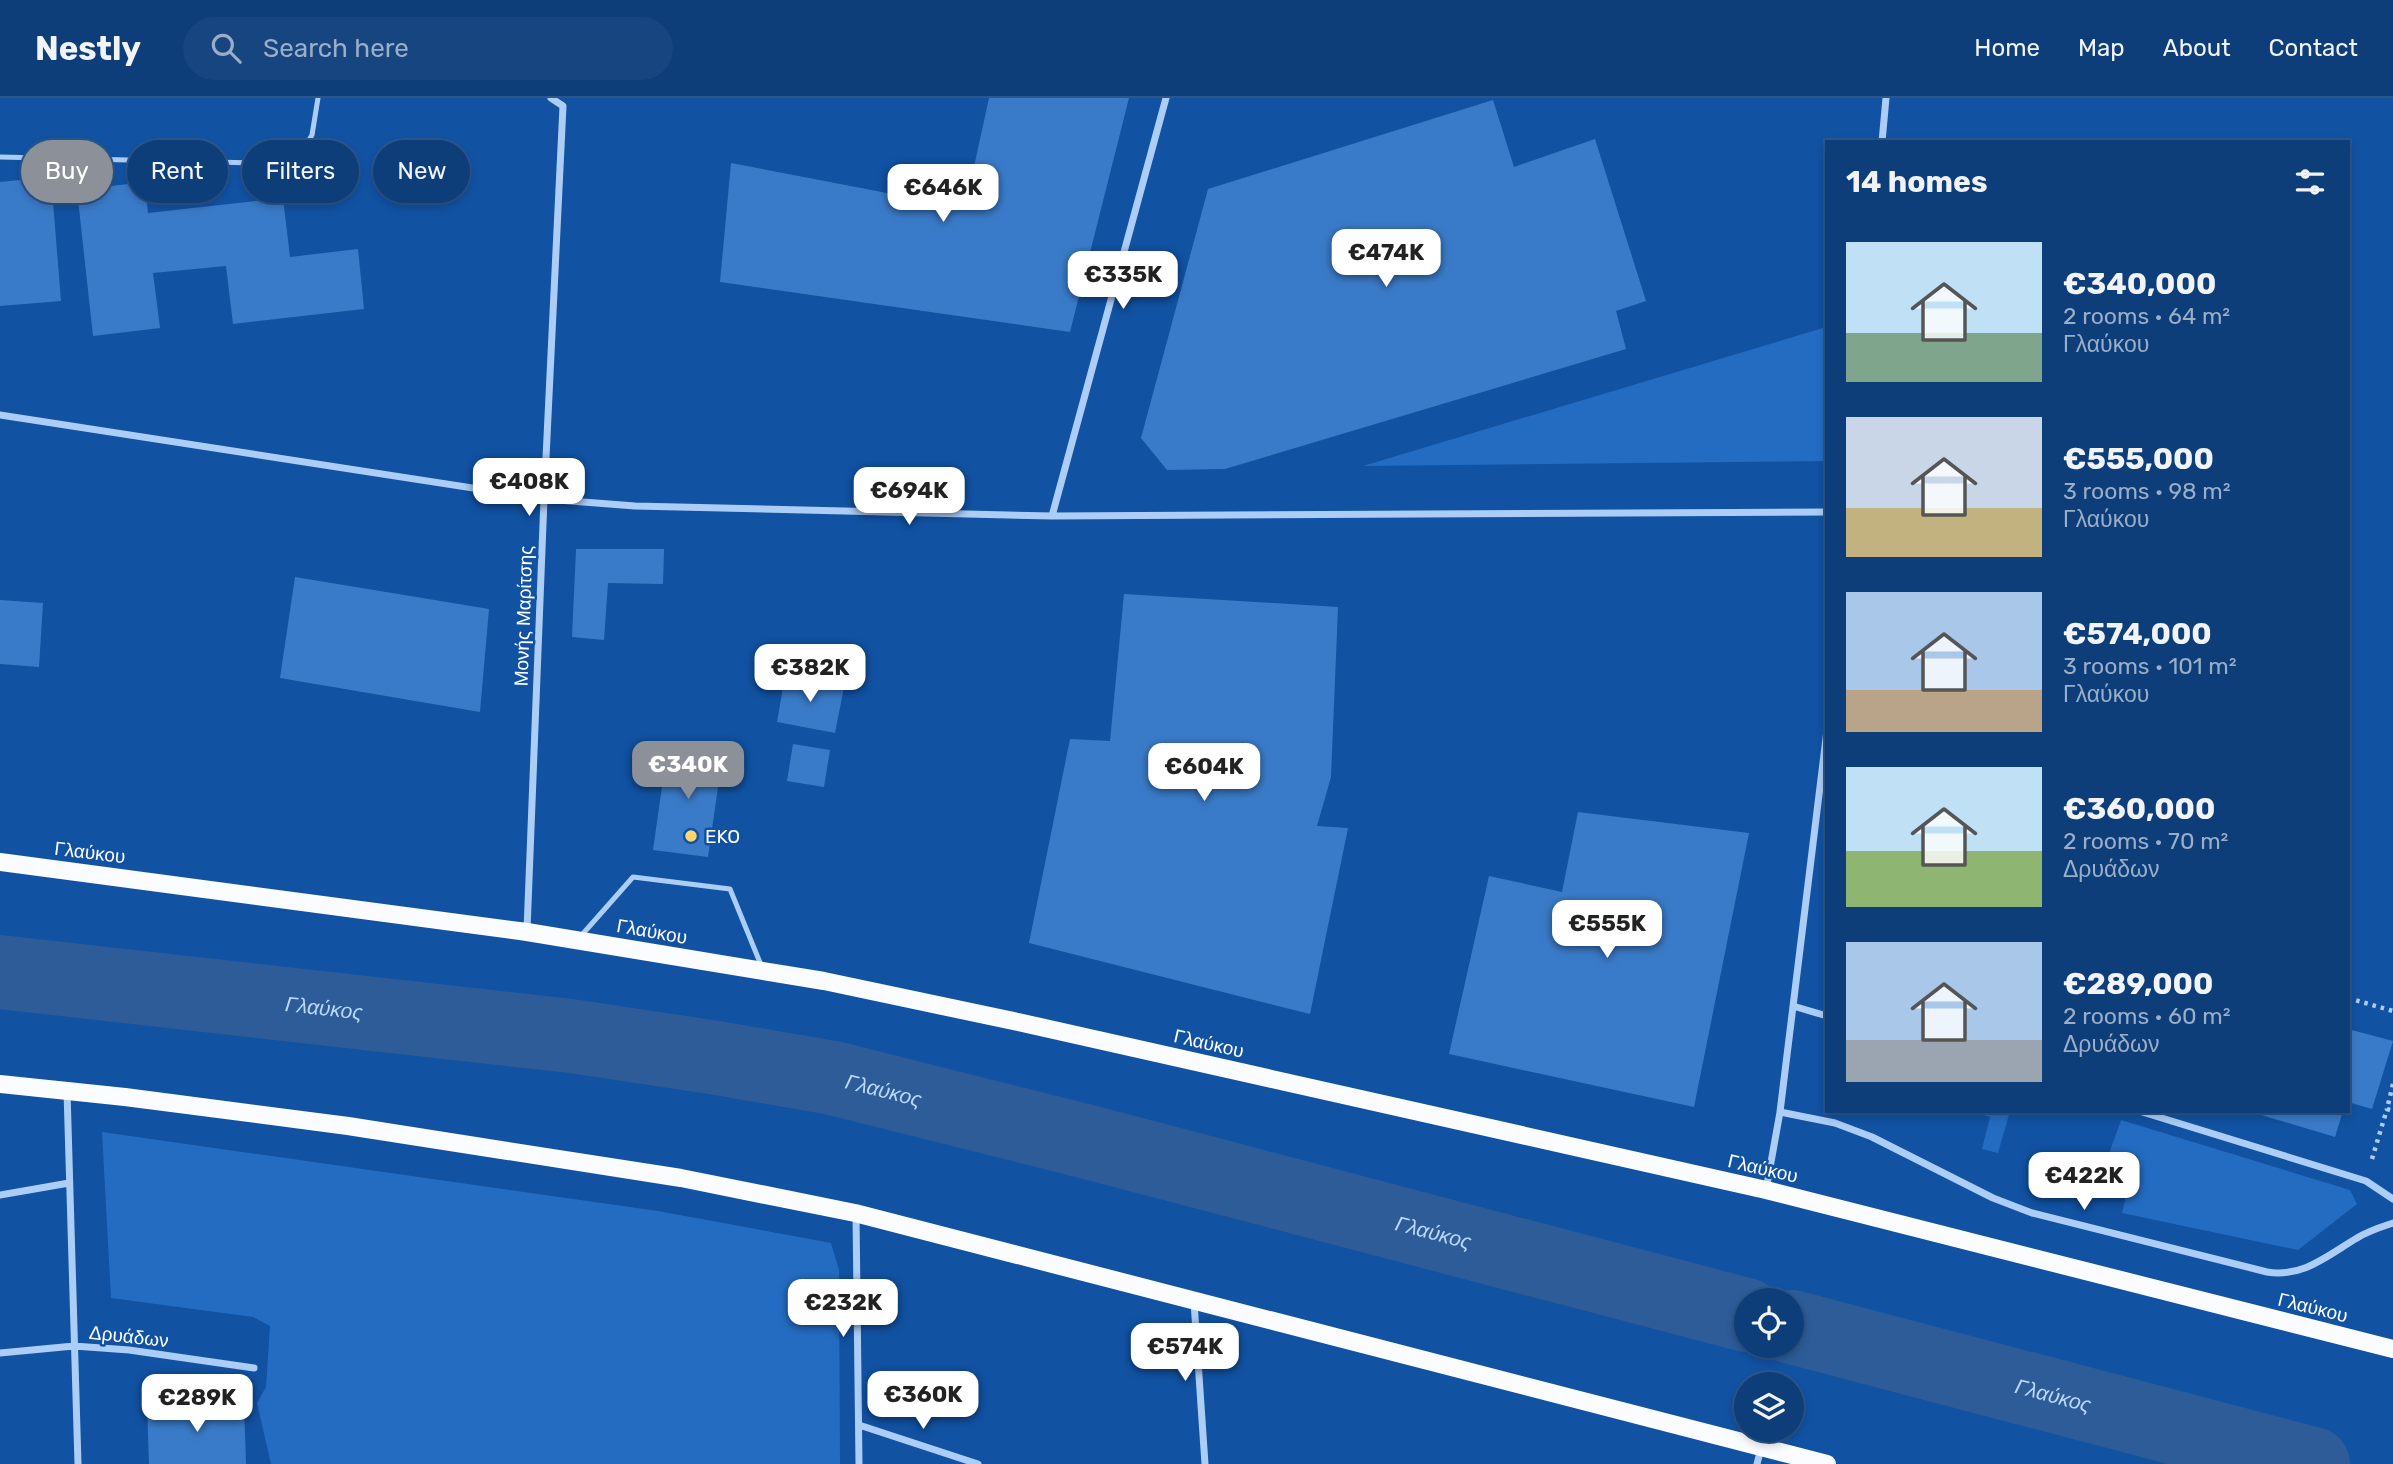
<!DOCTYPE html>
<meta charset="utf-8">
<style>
:root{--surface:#0d3e7a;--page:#16457f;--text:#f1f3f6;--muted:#9aaec7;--line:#2d578b;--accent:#8c9099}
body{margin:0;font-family:Rubik,sans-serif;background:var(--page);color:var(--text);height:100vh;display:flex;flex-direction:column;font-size:26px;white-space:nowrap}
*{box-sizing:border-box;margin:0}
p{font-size:23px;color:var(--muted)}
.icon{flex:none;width:38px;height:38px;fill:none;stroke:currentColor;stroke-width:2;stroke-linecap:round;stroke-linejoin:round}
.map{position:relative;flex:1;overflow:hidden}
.drawer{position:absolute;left:1825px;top:42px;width:525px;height:973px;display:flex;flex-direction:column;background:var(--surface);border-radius:0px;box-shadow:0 4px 10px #0003,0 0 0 2px var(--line)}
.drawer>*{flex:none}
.top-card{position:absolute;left:21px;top:42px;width:665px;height:63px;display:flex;gap:14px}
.controls{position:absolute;left:1734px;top:1190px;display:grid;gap:14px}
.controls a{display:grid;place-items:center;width:70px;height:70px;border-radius:50%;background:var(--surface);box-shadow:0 4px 10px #0003,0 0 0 2px var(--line);font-size:35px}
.price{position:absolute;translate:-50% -60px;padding:0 16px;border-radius:14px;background:#fff;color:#222;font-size:23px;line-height:46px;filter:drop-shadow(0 2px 4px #0008)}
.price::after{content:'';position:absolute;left:50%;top:42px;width:21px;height:16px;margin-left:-10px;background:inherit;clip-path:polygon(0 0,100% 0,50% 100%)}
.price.selected{background:var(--accent);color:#fff}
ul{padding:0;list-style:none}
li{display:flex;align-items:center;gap:21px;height:175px;padding:0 21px}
li span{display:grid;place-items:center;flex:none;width:196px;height:140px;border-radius:0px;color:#555}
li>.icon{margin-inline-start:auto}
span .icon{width:84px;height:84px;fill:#fffc;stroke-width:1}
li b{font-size:30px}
h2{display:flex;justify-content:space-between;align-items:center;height:84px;padding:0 21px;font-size:30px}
.chip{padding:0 24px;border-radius:32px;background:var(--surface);box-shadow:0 4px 10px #0003,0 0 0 2px var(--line);font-size:24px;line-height:63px}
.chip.selected{background:var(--accent);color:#fff}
header{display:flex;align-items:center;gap:42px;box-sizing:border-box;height:98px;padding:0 35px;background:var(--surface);border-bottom:2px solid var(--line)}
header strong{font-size:33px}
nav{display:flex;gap:38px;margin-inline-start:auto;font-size:24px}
.search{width:490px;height:63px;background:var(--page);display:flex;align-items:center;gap:18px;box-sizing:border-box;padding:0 24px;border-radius:38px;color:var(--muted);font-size:26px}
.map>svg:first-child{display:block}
</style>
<header>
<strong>Nestly</strong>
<div class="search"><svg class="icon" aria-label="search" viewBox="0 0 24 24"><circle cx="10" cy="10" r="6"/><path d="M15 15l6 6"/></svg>Search here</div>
<nav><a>Home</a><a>Map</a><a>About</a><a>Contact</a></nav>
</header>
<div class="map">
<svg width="2393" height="1366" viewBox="0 0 2393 1366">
<rect width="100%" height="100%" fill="#1152a3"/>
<path fill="#246cc2" d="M1823 230 1827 262V363L1363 368Z
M1969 1013H2010L1998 1055 1982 1051 1990 1019Z
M2121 1022 2350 1092 2357 1106 2298 1152 2122 1115 2133 1068 2107 1061Z
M102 1034 658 1113 831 1145 839 1172 840 1366H271L257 1305 266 1289 270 1228 253 1219 111 1200Z"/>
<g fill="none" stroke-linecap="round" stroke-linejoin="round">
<g stroke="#2d5c98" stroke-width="74">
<path id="s1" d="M0 874 571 938 717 960 833 980 1092 1045 1746 1217"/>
<path id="s2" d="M1792 1229 2313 1366"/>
</g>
</g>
<path fill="#3a7bc9" d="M989 0H1129L1070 234 720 184 731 65 965 110Z
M1493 2 1514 69 1595 41 1646 203 1616 213 1626 251 1225 371 1167 372 1141 340 1208 91Z
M51 79 61 203 0 208V84Z
M145 84 148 115 283 100 290 159 358 151 364 211 233 226 226 168 153 175 160 230 93 238 77 92Z
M576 451H664L663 486 608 485 604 542 572 539Z
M295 479 489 511 480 614 280 580Z
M1124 496 1338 509 1331 679 1317 728 1348 730 1310 916 1029 845 1070 641 1110 643Z
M0 502 43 505 39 569 0 566Z
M785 578 844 589 835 635 777 624Z
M793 646 830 652 824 689 787 683Z
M668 647 723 655 708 759 653 752Z
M1578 714 1749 735 1694 1009 1449 956 1489 778 1562 794Z
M2348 931 2393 943 2372 1011 2348 1004Z
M2248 1013H2343L2335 1039Z
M244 1305 246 1366H149L147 1307Z"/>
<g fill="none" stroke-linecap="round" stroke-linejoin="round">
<path stroke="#accdf6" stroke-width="4.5" stroke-dasharray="3.5 5" stroke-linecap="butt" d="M2348 900 2393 913
M2393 986 2387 1011 2393 1013
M2372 1061 2387 1011"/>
<path stroke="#accdf6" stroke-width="5" d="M0 59 294 66 312 37 318 0
M580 839 633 779 730 791 761 867"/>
<path stroke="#accdf6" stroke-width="7" d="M1882 44 1886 0
M0 317 544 401 635 408 1052 418 1827 414
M1052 418 1166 0
M527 832 544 401 563 8 551 0
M1793 908 1827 918
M67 993 78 1366
M2139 1013 2366 1083 2393 1101
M1780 1014 1835 1025 1872 1039 1993 1100 2032 1115 2267 1174C2303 1180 2328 1157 2357 1140 2368 1133 2381 1129 2393 1125
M1766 1092 1780 1014 1827 632
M0 1097 69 1085
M856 1116 859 1366
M1194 1204 1205 1366
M0 1255 74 1248 129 1252 254 1270
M859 1327 978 1366
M1757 1366 1761 1350"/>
<path stroke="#fafcff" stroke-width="18" d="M0 764 527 834 824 883 1018 924 1766 1092 2393 1251
M0 986 125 999 348 1028 681 1080 855 1115 1827 1366"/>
</g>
<circle fill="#ffd570" stroke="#1152a3" stroke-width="2.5" cx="691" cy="738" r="7"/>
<g text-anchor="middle" stroke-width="5" stroke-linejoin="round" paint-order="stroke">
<g font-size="19" fill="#fff" stroke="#1152a3">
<text transform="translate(523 518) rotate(-88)" y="7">Μονής Μαρίτσης</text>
<text transform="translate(90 754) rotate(7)" y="7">Γλαύκου</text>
<text transform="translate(652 833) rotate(10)" y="7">Γλαύκου</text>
<text transform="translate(1209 945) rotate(13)" y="7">Γλαύκου</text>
<text transform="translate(1763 1070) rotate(13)" y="7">Γλαύκου</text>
<text transform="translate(2313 1209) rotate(14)" y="7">Γλαύκου</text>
<text transform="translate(129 1238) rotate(6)" y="7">Δρυάδων</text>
</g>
<g font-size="19" fill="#fff" stroke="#1152a3" text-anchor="start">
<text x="705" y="745">EKO</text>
</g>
<g font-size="21" font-style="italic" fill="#b9d8fc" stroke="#1152a3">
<text dy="7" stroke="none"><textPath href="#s1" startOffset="326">Γλαύκος</textPath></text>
<text dy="7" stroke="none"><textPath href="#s1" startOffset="892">Γλαύκος</textPath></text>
<text dy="7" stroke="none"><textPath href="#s1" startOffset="1460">Γλαύκος</textPath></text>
<text dy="7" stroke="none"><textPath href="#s2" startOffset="270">Γλαύκος</textPath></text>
</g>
</g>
</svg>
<div class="controls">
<a><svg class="icon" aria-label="locate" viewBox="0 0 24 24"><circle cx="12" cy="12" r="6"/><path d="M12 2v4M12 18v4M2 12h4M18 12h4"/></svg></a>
<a><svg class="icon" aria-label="layers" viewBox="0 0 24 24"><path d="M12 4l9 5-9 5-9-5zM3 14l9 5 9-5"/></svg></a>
</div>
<b class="price" style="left:943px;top:126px">€646K</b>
<b class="price" style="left:1386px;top:191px">€474K</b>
<b class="price" style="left:1123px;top:213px">€335K</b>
<b class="price" style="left:529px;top:420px">€408K</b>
<b class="price" style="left:909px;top:429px">€694K</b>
<b class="price" style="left:810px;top:606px">€382K</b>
<b class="price selected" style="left:688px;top:703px">€340K</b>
<b class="price" style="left:1204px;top:705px">€604K</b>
<b class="price" style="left:1607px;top:862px">€555K</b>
<b class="price" style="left:2084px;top:1114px">€422K</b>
<b class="price" style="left:843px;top:1241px">€232K</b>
<b class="price" style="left:1185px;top:1285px">€574K</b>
<b class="price" style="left:923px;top:1333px">€360K</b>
<b class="price" style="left:197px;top:1336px">€289K</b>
<div class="top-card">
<a class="chip selected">Buy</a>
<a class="chip">Rent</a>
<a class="chip">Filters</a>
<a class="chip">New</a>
</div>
<section class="drawer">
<h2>14 homes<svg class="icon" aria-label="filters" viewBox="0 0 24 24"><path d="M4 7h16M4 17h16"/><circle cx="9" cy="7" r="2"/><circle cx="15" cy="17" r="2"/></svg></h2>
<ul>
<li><span style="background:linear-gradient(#bfe0f5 65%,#7fa58c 0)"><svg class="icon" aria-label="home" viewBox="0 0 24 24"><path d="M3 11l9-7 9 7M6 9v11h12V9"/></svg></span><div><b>€340,000</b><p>2 rooms · 64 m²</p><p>Γλαύκου</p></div></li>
<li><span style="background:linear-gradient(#c9d6e8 65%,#c2b280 0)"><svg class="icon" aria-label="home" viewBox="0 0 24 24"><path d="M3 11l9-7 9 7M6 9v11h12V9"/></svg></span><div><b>€555,000</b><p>3 rooms · 98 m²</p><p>Γλαύκου</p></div></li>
<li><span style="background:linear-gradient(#a9c7e8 70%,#b9a48a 0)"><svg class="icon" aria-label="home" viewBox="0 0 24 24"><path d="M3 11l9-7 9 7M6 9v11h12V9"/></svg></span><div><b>€574,000</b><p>3 rooms · 101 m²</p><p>Γλαύκου</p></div></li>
<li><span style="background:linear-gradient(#bfe0f5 60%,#8fb573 0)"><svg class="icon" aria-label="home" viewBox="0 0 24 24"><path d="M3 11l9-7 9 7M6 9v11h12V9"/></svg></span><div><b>€360,000</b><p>2 rooms · 70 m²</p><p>Δρυάδων</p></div></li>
<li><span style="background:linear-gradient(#a9c7e8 70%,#9aa5b1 0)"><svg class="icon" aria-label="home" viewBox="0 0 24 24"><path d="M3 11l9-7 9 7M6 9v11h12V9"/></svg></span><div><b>€289,000</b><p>2 rooms · 60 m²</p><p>Δρυάδων</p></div></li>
</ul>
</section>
</div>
